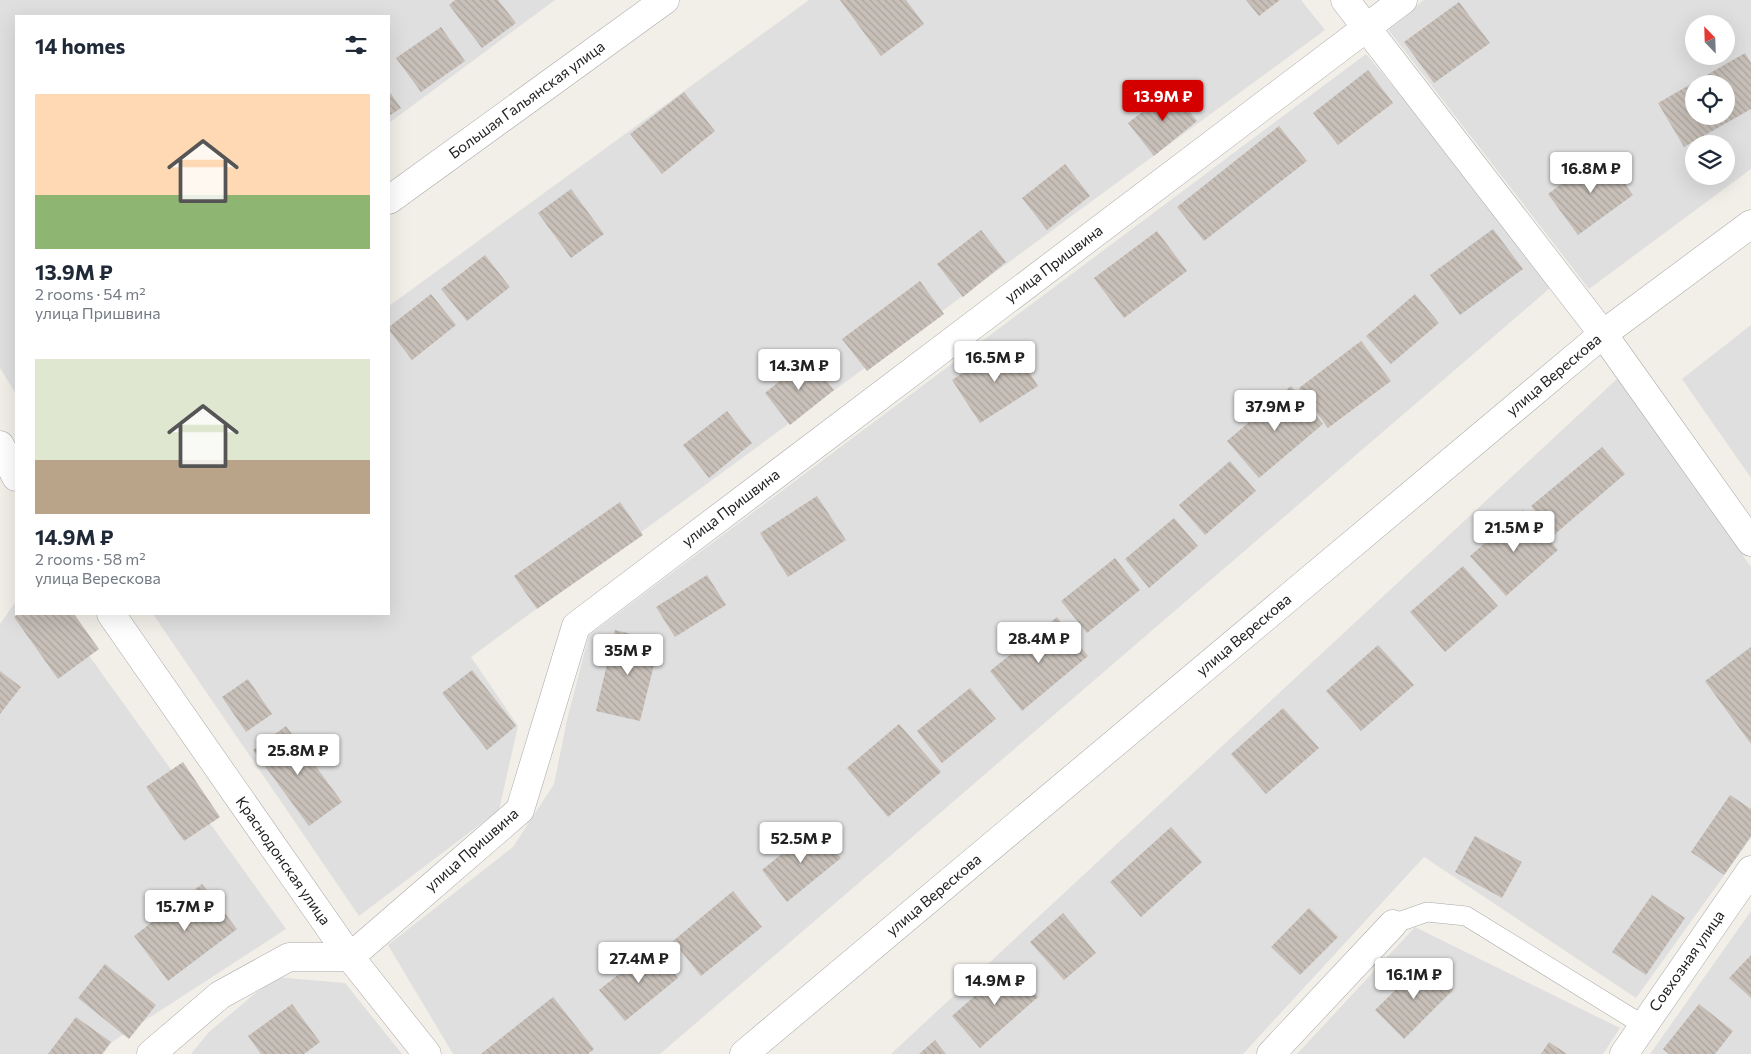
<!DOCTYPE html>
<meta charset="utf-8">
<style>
:root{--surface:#fff;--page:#f6f6f7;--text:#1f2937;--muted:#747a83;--accent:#d40000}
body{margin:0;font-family:Commissioner,sans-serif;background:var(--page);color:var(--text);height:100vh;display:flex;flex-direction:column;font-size:19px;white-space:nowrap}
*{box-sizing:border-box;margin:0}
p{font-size:16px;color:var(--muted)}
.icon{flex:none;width:28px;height:28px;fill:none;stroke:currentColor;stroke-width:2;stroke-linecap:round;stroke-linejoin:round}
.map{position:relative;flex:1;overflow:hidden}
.panel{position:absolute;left:15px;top:15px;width:375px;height:600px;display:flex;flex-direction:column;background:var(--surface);border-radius:0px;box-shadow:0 5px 20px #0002}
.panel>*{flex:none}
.needle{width:32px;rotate:337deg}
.tools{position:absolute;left:1685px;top:15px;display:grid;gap:10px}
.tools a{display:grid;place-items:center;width:50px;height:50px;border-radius:50%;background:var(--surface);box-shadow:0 5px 20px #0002;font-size:25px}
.price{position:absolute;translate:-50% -42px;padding:0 11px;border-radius:5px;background:#fff;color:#222;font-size:16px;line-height:32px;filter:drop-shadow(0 1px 2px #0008)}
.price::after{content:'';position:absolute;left:50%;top:30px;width:15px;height:11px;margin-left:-8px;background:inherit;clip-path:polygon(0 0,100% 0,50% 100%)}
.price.on{background:var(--accent);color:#fff}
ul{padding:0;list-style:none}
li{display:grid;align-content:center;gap:10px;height:265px;padding:0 20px}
li span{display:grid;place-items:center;height:155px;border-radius:0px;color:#555}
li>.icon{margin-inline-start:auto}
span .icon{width:90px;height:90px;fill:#fffc;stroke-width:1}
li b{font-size:21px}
h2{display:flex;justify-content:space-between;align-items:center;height:60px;padding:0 20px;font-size:21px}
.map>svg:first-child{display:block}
</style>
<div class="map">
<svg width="1751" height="1054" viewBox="0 0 1751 1054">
<defs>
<pattern id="building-back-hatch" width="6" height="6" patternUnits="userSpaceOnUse" patternTransform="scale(1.25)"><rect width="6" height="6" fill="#c7bfb8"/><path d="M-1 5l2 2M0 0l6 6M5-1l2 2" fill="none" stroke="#aba49e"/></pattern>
</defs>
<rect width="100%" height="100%" fill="#f2efe9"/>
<path fill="#e0dfdf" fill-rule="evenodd" d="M0 0H555L389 123V16H16V394L0 368Z
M809 0H1301L1325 30 471 657 518 726 499 810 359 916 153 614H389V306Z
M1424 0H1751V169L1589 289 1387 28ZM1694 24H1726V56H1694ZM1694 84H1726V116H1694ZM1694 144H1726V176H1694Z
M1366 54 1557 282 660 1054H453L388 945 513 847 554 784 567 720 589 635Z
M1751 325V478L1682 379Z
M1618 378 1751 567V838L1636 998 1424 857 1243 1054H891Z
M16 601V614H59L286 929 112 1042 103 1054H0V624Z
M1751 911V1054H1650Z
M1415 927 1620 1028 1603 1054H1297Z
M275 977 345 983 402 1054H191L209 1032Z"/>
<path fill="url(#building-back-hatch)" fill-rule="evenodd" d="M455 0H498L516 23 482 48 449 5Z
M840 0H906L924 24 881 56Z
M1246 0H1280L1259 16Z
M1459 2 1490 43 1434 83 1404 42Z
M441 27 465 61 421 92 396 58Z
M1745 53 1751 63V109L1684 147 1658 103ZM1694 84H1726V116H1694Z
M1368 70 1393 103 1338 145 1313 113Z
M1172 89 1197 121 1154 156 1128 123Z
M389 91 401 108 389 116Z
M684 92 715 131 662 174 630 134Z
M1279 126 1307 161 1204 241 1177 207Z
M1603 153 1633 195 1578 235 1548 194Z
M1065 164 1090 196 1047 230 1022 198Z
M571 189 604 234 571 258 538 213Z
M1493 229 1523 269 1460 315 1430 275Z
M981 230 1006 262 963 297 937 264Z
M1157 231 1187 271 1124 318 1094 278Z
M485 255 510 287 467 321 441 289Z
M920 281 944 314 867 371 842 339Z
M431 294 456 325 412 360 389 330V327Z
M1415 294 1439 323 1391 364 1366 336Z
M1361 341 1391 381 1328 428 1299 388Z
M1010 342 1038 386 980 423 952 380Z
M808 358 834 390 790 425 765 393Z
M1291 386 1323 424 1259 478 1227 441Z
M727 411 752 443 709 478 683 445Z
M1602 447 1625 474 1555 534 1531 506Z
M1230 461 1256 491 1205 535 1179 505Z
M817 496 846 540 788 577 760 533Z
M620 502 643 535 537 609 514 576Z
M1523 510 1558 550 1506 596 1470 556Z
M1174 518 1198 546 1149 588 1125 559Z
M1115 558 1140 590 1087 633 1061 601Z
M1463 566 1498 606 1445 652 1410 612Z
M707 575 726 605 675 637 656 607Z
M18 614H74L99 649 58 679 14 617Z
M1057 617 1088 656 1022 711 990 671Z
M615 630 660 641 640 721 596 711Z
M1378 645 1414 685 1361 731 1326 691Z
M1751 647V744L1705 681Z
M472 670 516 726 487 750 442 693Z
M0 671 21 687 0 714Z
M248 679 272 714 246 732 222 697Z
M970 688 996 719 942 763 917 731Z
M1283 708 1319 748 1266 794 1231 754Z
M899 724 941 772 888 817 847 768Z
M286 726 342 802 309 826 253 750Z
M183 762 220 817 184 841 146 787Z
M1730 795 1751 809V836L1724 875 1691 852Z
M815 827 841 858 787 902 762 870Z
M1171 827 1202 862 1141 917 1110 882Z
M1475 836 1522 862 1502 898 1455 872Z
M202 884 237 929 168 981 134 936Z
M733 891 762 927 701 976 673 941Z
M1652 895 1685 918 1646 975 1612 952Z
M1309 908 1338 937 1300 975 1271 947Z
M1063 913 1096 953 1064 980 1030 942Z
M653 947 678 978 625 1021 599 990Z
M1751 955V998L1729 978Z
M1424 962 1453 990 1404 1039 1375 1010Z
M105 964 156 1005 129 1039 78 998Z
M1010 965 1038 997 980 1048 952 1016Z
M553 997 594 1049 588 1054H481Z
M292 1004 320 1042 304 1054H261L248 1036Z
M1699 1004 1733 1031 1715 1054H1669L1663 1049Z
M76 1017 111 1042 102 1054H48Z
M935 1040 946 1054H919Z
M1549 1042 1567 1054H1541Z"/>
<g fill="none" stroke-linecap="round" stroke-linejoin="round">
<defs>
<path id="lane" d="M1393 924 1427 912 1466 916 1643 1025"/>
<path id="street" d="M1345 0 1603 334 1751 542
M389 200 665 0
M0 445 16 477
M111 614 350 957 427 1054
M151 1054 220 995 289 957H350L520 810 576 626 1403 0
M744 1054 1603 334 1751 224
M1271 1054 1393 924
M1624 1054 1751 870"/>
</defs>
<use href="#lane" stroke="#a9a9a9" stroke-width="20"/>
<use href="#street" stroke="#a9a9a9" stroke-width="29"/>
<use href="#lane" stroke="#fff" stroke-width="19"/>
<use href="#street" stroke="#fff" stroke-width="28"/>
</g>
<g text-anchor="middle" stroke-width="4" stroke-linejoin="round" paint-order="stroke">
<g font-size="15" fill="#222" stroke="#fff">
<text transform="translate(527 100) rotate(-36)" y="5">Большая Гальянская улица</text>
<text transform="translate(1054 264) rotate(-37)" y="5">улица Пришвина</text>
<text transform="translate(1554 375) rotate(-40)" y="5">улица Верескова</text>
<text transform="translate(731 508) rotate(-37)" y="5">улица Пришвина</text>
<text transform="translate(1244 635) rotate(-40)" y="5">улица Верескова</text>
<text transform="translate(472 850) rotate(-41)" y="5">улица Пришвина</text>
<text transform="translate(283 861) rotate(55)" y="5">Краснодонская улица</text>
<text transform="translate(934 895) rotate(-40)" y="5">улица Верескова</text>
<text transform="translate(1687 961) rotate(-55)" y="5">Совхозная улица</text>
</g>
</g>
</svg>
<div class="tools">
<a><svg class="needle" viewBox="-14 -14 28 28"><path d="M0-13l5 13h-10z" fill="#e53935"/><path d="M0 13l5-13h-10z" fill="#747a83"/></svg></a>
<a><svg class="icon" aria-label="locate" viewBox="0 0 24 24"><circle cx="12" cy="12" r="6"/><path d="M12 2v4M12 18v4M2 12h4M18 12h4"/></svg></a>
<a><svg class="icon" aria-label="layers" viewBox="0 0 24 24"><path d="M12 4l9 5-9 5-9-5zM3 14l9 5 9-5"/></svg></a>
</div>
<b class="price on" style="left:1163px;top:122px">13.9M ₽</b>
<b class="price" style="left:1591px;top:194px">16.8M ₽</b>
<b class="price" style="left:995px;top:383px">16.5M ₽</b>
<b class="price" style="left:799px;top:391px">14.3M ₽</b>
<b class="price" style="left:1275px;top:432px">37.9M ₽</b>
<b class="price" style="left:1514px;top:553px">21.5M ₽</b>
<b class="price" style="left:1039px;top:664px">28.4M ₽</b>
<b class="price" style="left:628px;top:676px">35M ₽</b>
<b class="price" style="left:298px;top:776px">25.8M ₽</b>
<b class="price" style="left:801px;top:864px">52.5M ₽</b>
<b class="price" style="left:185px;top:932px">15.7M ₽</b>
<b class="price" style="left:639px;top:984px">27.4M ₽</b>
<b class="price" style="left:1414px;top:1000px">16.1M ₽</b>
<b class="price" style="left:995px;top:1006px">14.9M ₽</b>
<section class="panel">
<h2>14 homes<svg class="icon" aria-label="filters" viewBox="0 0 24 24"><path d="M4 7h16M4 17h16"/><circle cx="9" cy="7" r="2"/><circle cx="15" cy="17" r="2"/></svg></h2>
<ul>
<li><span style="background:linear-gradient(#ffd9b3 65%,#8fb573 0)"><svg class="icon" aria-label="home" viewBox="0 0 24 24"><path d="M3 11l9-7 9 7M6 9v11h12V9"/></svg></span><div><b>13.9M ₽</b><p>2 rooms · 54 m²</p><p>улица Пришвина</p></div></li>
<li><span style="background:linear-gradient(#dfe7d0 65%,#b9a48a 0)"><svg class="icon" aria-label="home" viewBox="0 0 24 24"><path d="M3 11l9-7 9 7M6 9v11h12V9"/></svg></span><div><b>14.9M ₽</b><p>2 rooms · 58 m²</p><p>улица Верескова</p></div></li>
</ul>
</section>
</div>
